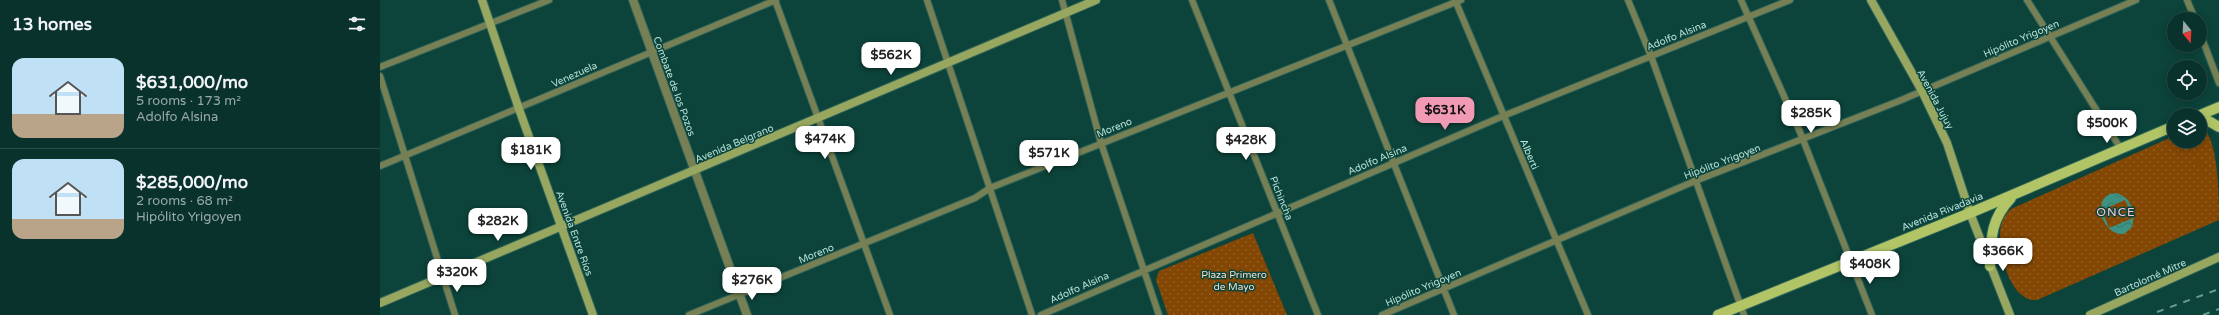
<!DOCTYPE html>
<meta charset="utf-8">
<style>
:root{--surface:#09322c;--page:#123a34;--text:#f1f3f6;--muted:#99aaa9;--line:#294d48;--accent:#f09ab6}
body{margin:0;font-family:"Varela Round",sans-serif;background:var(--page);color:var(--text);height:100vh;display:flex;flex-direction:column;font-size:15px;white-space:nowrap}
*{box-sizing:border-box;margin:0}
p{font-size:13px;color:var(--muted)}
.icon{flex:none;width:22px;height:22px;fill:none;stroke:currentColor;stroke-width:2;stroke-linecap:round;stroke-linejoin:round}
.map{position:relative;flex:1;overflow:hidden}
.drawer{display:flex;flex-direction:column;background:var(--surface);width:380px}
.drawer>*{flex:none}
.needle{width:26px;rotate:162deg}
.fabs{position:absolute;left:1787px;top:12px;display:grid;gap:8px}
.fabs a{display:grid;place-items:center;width:40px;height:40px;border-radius:50%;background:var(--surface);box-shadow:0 2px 10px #0003,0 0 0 1px var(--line);font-size:20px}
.price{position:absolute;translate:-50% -34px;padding:0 9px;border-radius:8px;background:#fff;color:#222;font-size:13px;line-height:26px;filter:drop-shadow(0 1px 2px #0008)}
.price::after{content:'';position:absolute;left:50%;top:24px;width:12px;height:9px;margin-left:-6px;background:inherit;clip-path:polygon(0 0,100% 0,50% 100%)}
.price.current{background:var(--accent);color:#111}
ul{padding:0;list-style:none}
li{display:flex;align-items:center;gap:12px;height:100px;padding:0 12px}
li+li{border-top:1px solid var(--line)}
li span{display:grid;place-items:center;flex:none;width:112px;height:80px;border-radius:12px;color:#555}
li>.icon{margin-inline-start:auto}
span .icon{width:48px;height:48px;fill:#fffc;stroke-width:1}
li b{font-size:17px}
h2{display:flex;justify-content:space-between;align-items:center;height:48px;padding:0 12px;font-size:17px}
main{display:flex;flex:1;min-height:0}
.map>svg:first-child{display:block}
</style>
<main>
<section class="drawer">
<h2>13 homes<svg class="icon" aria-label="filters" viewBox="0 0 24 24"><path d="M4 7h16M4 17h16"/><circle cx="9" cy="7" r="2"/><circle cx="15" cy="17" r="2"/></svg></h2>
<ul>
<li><span style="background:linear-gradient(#bfe0f5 70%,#b9a48a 0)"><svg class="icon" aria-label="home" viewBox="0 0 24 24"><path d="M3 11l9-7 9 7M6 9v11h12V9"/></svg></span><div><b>$631,000/mo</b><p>5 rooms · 173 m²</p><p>Adolfo Alsina</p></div></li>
<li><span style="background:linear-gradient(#bfe0f5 75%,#b9a48a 0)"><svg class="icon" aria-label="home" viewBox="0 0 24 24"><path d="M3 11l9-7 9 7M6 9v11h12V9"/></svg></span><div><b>$285,000/mo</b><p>2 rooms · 68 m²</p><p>Hipólito Yrigoyen</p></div></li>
</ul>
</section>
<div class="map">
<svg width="1839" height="315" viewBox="0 0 1839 315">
<defs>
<pattern id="grass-dots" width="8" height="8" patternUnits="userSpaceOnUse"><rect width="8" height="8" fill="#834703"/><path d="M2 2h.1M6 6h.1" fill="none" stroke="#926127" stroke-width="1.8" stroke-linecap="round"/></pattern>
<pattern id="water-waves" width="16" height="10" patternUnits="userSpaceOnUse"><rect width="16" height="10" fill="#3d9383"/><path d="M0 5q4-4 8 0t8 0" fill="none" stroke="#3b776c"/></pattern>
</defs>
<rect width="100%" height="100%" fill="#0c433a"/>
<path fill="url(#grass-dots)" d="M1820 126C1839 135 1839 197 1839 220L1657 300C1628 303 1615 242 1622 222 1624 216 1627 213 1631 209L1794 136V141H1820Z
M873 233 907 315H788L776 280 779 271Z"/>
<path fill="#834703" d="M1818 156 1827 177 1823 178 1815 157Z
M844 272 849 286 840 289 835 275Z"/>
<path fill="url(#water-waves)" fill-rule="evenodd" d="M1736 193C1752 197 1756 213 1752 227L1744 234C1721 236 1710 194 1736 193ZM1745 200 1753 218 1729 228 1722 210Z"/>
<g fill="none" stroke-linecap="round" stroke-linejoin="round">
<defs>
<path id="minor" d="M395 0 510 315
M547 0 652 315
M682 0 721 143 779 315
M812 0 938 315
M949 0 1074 315
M1075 0 1208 315
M1248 0 1271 56 1364 315
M1361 0 1420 132 1492 315
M1647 0 1741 149
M1807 0 1815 19
M1820 33 1839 83
M0 67 169 0
M0 76 75 315
M0 166 396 0
M309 315 595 198 610 188 1081 0
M661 315 1123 116 1410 0
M1002 315 1315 181 1519 101 1756 0"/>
<path id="tertiary" d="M253 0 367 315"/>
<path id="secondary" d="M102 0 139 109 213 315
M1491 0 1542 91 1567 143 1590 213 1630 315
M0 303 716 0
M1710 315 1839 257"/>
<path id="primary" d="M1820 115 1839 107
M1820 116 1839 127
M1610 266C1611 237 1611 219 1631 198
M1338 315 1590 213 1794 126"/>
</defs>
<use href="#minor" stroke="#2e6359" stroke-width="8"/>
<use href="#tertiary" stroke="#2e6359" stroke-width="10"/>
<use href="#secondary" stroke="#2e6359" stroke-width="10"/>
<use href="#primary" stroke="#2e6359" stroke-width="12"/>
<use href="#minor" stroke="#768054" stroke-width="6"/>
<use href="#tertiary" stroke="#768054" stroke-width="8"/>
<use href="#secondary" stroke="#98a75f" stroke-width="8"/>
<use href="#primary" stroke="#b1c567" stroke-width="10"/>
<path stroke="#699a91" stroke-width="2" stroke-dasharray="7 7" stroke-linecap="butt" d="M1777 312 1839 289
M1823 315 1839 309"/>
</g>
<g text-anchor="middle" stroke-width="3" stroke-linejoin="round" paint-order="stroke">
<g font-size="10" fill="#b5e1d7" stroke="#0c433a">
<text transform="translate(1296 35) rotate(-22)" y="4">Adolfo Alsina</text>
<text transform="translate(1641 38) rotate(-23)" y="4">Hipólito Yrigoyen</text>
<text transform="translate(194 74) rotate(-24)" y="4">Venezuela</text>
<text transform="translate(295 86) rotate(70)" y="4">Combate de los Pozos</text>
<text transform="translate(1556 99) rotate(62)" y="4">Avenida Jujuy</text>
<text transform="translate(734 127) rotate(-22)" y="4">Moreno</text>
<text transform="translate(354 143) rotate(-23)" y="4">Avenida Belgrano</text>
<text transform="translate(1150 154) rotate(67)" y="4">Alberti</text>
<text transform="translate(997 159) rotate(-23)" y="4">Adolfo Alsina</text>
<text transform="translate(1342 161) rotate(-21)" y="4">Hipólito Yrigoyen</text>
<text transform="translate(902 198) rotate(68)" y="4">Pichincha</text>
<text transform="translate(1562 211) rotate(-22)" y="4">Avenida Rivadavia</text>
<text transform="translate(195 233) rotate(70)" y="4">Avenida Entre Ríos</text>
<text transform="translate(436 253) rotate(-22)" y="4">Moreno</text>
<text transform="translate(1770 277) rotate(-24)" y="4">Bartolomé Mitre</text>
<text transform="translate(699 287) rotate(-24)" y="4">Adolfo Alsina</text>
<text transform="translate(1043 287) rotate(-23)" y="4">Hipólito Yrigoyen</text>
</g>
<g font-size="10" fill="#f3dccb" stroke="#0c433a">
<text x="854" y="278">Plaza Primero<tspan x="854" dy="12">de Mayo</tspan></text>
</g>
<g font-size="12" letter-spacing="1" fill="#fac8d7" stroke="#0c433a">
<text x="1736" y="216">ONCE</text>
</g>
</g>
</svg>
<div class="fabs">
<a><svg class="needle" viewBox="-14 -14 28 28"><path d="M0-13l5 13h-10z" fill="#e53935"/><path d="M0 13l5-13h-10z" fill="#99aaa9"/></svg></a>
<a><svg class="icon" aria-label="locate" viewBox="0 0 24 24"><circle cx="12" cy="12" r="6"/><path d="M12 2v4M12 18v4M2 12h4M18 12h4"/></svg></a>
<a><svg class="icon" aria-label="layers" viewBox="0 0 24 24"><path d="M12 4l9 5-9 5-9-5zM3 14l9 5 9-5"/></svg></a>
</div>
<b class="price" style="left:511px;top:76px">$562K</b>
<b class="price current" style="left:1065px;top:131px">$631K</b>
<b class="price" style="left:1431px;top:134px">$285K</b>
<b class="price" style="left:1727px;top:144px">$500K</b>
<b class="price" style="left:445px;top:160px">$474K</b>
<b class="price" style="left:866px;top:161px">$428K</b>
<b class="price" style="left:151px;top:171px">$181K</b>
<b class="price" style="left:669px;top:174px">$571K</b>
<b class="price" style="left:118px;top:242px">$282K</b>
<b class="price" style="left:1623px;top:272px">$366K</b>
<b class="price" style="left:1490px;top:285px">$408K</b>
<b class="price" style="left:77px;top:293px">$320K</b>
<b class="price" style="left:372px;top:301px">$276K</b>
</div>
</main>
